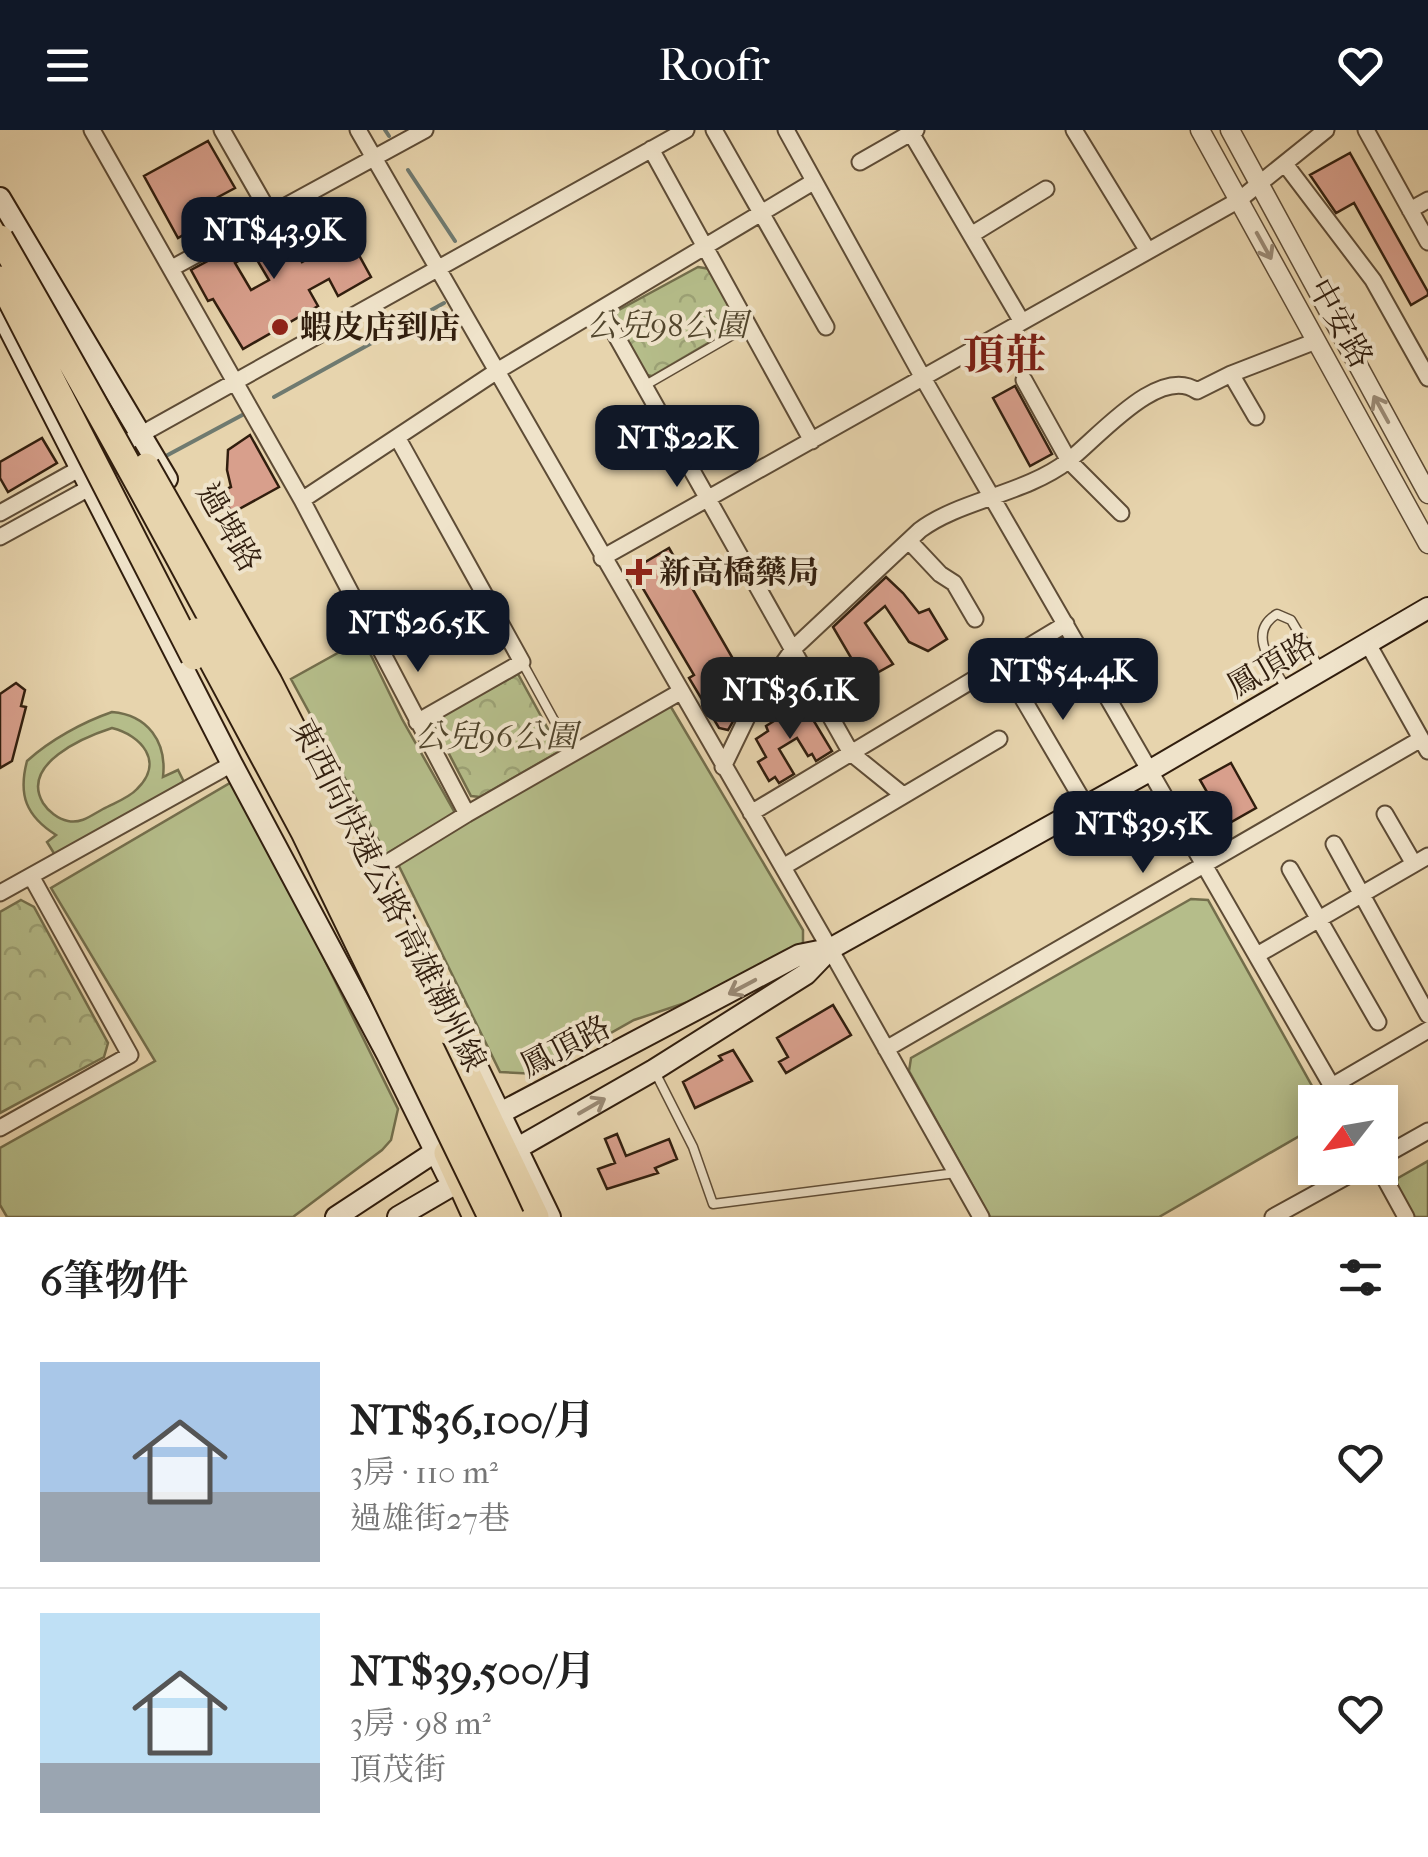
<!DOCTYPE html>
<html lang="zh-TW">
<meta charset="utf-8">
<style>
:root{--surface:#fff;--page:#f2f2f2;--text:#222;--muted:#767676;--line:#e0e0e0;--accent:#111827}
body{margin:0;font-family:"IM FELL French Canon","Noto Serif TC",serif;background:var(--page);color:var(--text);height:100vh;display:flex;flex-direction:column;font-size:38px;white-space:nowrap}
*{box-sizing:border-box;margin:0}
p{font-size:32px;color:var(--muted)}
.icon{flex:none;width:55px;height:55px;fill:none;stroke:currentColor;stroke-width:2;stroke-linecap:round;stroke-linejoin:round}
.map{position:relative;height:1087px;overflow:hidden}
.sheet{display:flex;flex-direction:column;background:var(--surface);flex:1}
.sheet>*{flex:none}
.needle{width:65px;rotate:239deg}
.fabs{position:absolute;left:1298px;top:955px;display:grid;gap:20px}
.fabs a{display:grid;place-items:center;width:100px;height:100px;border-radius:0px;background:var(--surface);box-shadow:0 5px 25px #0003;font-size:50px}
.price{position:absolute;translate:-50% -85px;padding:0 22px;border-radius:20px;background:var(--accent);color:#fff;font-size:32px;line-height:65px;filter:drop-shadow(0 2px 5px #0008)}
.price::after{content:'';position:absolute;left:50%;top:60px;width:30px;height:22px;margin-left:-15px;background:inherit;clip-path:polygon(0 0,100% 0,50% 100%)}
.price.on{background:#222;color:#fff}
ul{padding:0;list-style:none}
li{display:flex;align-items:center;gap:30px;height:250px;padding:0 40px}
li+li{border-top:2px solid var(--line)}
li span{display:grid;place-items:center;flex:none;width:280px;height:200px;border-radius:0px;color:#555}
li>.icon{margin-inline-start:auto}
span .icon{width:120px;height:120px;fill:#fffc;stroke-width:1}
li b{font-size:42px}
h2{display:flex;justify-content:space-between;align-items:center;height:120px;padding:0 40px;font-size:42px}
header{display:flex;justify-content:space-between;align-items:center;height:130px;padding:0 40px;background:var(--accent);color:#fff;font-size:45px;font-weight:600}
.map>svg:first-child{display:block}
</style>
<header><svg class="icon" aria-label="menu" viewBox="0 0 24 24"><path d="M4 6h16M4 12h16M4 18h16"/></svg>Roofr<svg class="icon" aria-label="heart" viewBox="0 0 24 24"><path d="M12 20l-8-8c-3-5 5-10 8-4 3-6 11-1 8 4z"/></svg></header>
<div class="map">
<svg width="1428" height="1087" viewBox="0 0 1428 1087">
<defs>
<pattern id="park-crowns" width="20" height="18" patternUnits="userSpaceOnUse" patternTransform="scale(2.5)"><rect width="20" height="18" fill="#b5bd8a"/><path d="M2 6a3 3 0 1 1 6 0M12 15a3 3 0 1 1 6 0" fill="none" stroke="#9ca276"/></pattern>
</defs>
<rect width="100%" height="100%" fill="#e7d4ad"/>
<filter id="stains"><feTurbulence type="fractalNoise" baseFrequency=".002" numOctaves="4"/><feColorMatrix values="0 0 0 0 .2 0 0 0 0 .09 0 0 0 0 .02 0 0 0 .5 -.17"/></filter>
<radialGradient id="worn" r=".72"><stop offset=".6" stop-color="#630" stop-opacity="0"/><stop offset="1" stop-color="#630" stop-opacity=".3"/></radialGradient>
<path fill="#b5bd8a" stroke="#736e4c" stroke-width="2.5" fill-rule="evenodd" d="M363 509 402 589 455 683 386 724 291 549Z
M659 576 671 577 803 800V813L709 865 634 890 538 944 500 942 396 730Z
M112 582C148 585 167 612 163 647L178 640 184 652 55 725 47 712 56 705C26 686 18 665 27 631 50 610 83 592 112 582ZM112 598C141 605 165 632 137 659 129 668 114 673 103 679 92 685 81 694 68 691 58 689 48 681 43 673 20 634 84 607 112 598Z
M230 653 240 658 398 979 391 1010 382 1020 293 1087H7L0 1075V1018L155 931 51 758Z
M1191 769 1208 770 1321 972H1315V997L1159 1087H990L909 941 911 928Z
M1428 1031V1087H1414L1396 1054 1398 1048Z"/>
<path fill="url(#park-crowns)" stroke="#736e4c" stroke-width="2.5" d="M698 137 710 139 740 191 737 196 652 246 646 245 616 191 617 181Z
M518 544 560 621 480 667 471 666 435 597 437 588Z
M21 770 34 777 108 913 104 927 0 983V782Z"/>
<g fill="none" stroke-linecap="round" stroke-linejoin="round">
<path stroke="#6f7a70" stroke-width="4" d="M385 0 389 6
M408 40 455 111
M274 267 444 173
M164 327 246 283"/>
</g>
<path fill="#d89f8c" stroke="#311e0e" stroke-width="2.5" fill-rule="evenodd" d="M208 11 235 58 194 80 202 94 178 108 144 46Z
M1350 23 1428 162V165L1411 175 1354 73 1336 83 1310 45Z
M280 92 302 132 349 107 371 147 338 166 329 149 309 160 318 176 243 219 213 169 208 171 191 140ZM253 123 269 150 251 160 235 133Z
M1015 256 1052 324 1030 336 993 268Z
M250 305 279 357 232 383 220 362 231 357 227 340 228 320Z
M42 308 57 333 8 362 0 348V332Z
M669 418 751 560 728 600 719 598 689 548 694 545 632 440Z
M886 447 903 463 919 483 929 479 947 509 928 521 909 512 885 476 865 493 893 534 864 550 833 497Z
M16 553 25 560 21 576 26 577 12 631 0 638V564Z
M803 573 832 621 816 631 812 624 808 626 797 608 779 619 794 644 779 653 775 647 769 651 758 632 766 627 756 609 768 601 766 596Z
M1231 633 1256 678 1226 695 1200 650Z
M833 875 851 905 786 943 779 932 788 927 777 908Z
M733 920 752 951 695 978 683 952 722 930 719 926Z
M617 1004 626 1026 669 1009 677 1029 655 1038 658 1043 607 1059 598 1039 615 1033 605 1009Z"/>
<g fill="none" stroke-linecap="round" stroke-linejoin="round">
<defs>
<path id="service" d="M644 256 748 196
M522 532 573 625
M1288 561C1274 537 1245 503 1277 484L1291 490 1319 537
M654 940 693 1017 713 1074 956 1043"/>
<path id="minor" d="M92 0 302 370 467 684 680 562
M222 0 270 84
M358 0 830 819 981 1087
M714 0 826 197
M786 0 923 248 1341 972
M1074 0 1148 121
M1366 0 1428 112
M911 3 1022 192
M651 19 812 311
M860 32 916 0
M1285 34 1373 150 1428 248
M1410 80 1428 70
M971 105 1046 59
M172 138 425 0
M601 179 851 623 903 665
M1024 250 1069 331 1121 383
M1256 287 1231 244 1316 211
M397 307 522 532 417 592
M302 370 497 241 813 52
M0 383 686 0
M0 407 91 357 127 320
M909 411 940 444 954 453 975 489
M602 428 1239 70 1326 0
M1368 514 1428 621
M1002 533 1086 676
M723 637 752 577 794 518 920 400C960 370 1025 364 1068 331 1097 309 1159 234 1197 261L1231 244
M751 683 1066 494
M1385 684 1414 734
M1334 714 1428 885
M783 737 999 609
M379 738 467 684
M1290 739 1378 892
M0 763 232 634
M1257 825 1428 726
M886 919 1421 609
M1332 956 1428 900
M0 998 130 925 31 746
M1380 1028 1428 1001
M1379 1038 1406 1087
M1273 1087 1362 1038"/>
<path id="tertiary" d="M1200 0 1428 414
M1230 0 1428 364"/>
<path id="secondary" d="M0 68 167 349
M0 181 232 634 387 924 447 1045
M312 610 426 834
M477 936 550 1087
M489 989 799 825 829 819
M495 1031 654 940 806 844 830 819 1151 640 1428 478
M336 1087 447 1014
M398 1087 470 1045"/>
<path id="trunk" d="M447 901 536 1087
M447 1023 476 1087"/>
</defs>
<use href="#service" stroke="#5e4c36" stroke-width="11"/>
<use href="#minor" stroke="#5e4c36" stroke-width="19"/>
<use href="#tertiary" stroke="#5e4c36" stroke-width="21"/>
<use href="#secondary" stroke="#311e0e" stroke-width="24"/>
<use href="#trunk" stroke="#311e0e" stroke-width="29"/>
<use href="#service" stroke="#efe3ca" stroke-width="8"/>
<use href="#minor" stroke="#efe3ca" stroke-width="15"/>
<use href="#tertiary" stroke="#efe3ca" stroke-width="18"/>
<use href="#secondary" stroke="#efe3ca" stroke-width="20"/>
<use href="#trunk" stroke="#e7d4ad" stroke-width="25"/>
<defs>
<path id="trunk-bridge" d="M0 108C184 427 356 753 511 1087
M0 149 194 527
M146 336 269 552 447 901
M196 501 304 702 491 1087"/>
</defs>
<use href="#trunk-bridge" stroke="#311e0e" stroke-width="29" stroke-linecap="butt"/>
<use href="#trunk-bridge" stroke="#e7d4ad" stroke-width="25"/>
</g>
<defs><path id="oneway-shaft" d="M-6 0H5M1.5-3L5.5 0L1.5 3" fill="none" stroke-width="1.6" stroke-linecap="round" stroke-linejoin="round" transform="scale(2.5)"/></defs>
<g stroke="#9a8a75">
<use href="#oneway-shaft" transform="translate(1264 116) rotate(61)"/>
<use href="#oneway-shaft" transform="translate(1381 279) rotate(-119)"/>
<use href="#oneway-shaft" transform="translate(742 857) rotate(152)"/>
<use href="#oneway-shaft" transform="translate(592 976) rotate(-30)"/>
</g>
<g fill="#8f2418" stroke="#efe3ca" stroke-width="4">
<circle cx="280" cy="197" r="10"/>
<path d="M634 427h10v10h10v10h-10v10h-10v-10h-10v-10h10z"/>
</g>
<g text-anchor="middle" stroke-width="8" stroke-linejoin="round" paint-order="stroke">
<g font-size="32" fill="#311e0e" stroke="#efe3ca">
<text transform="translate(1341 193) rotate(61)" y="11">中安路</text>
<text transform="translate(229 397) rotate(60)" y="11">過埤路</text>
<text transform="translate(1271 535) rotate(-30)" y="11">鳳頂路</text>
<text transform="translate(389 765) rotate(63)" y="11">東西向快速公路 高雄潮州線</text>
<text transform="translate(565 916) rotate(-27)" y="11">鳳頂路</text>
</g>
<g font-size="32" font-style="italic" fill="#52462d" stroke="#efe3ca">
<text x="667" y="206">公兒98公園</text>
<text x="496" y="617">公兒96公園</text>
</g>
<g font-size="32" font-weight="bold" fill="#311e0e" stroke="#efe3ca" text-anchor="start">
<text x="300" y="208">蝦皮店到店</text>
<text x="659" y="453">新高橋藥局</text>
</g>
<g font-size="42" font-weight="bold" fill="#7a1f14" stroke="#efe3ca">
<text x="1005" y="239">頂莊</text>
</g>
</g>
<rect width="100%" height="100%" filter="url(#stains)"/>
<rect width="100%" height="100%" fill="url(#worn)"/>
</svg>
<div class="fabs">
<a><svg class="needle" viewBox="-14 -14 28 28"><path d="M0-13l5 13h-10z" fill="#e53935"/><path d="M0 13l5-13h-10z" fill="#767676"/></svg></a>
</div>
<b class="price" style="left:274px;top:152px">NT$43.9K</b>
<b class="price" style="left:677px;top:360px">NT$22K</b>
<b class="price" style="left:418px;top:545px">NT$26.5K</b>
<b class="price" style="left:1063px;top:593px">NT$54.4K</b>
<b class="price on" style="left:790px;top:612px">NT$36.1K</b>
<b class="price" style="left:1143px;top:746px">NT$39.5K</b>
</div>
<section class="sheet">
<h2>6筆物件<svg class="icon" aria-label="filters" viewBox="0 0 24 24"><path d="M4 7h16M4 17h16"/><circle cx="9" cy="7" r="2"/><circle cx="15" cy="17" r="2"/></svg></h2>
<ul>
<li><span style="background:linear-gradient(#a9c7e8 65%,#9aa5b1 0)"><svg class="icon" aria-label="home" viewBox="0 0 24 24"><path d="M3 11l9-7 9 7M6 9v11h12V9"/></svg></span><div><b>NT$36,100/月</b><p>3房 · 110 m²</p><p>過雄街27巷</p></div><svg class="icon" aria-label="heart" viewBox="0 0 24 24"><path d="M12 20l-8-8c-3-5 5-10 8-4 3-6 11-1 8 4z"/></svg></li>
<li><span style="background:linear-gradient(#bfe0f5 75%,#9aa5b1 0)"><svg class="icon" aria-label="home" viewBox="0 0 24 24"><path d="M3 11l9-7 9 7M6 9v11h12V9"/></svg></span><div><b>NT$39,500/月</b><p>3房 · 98 m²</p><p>頂茂街</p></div><svg class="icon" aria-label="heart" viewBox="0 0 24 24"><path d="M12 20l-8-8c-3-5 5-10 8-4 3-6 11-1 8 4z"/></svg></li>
</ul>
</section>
